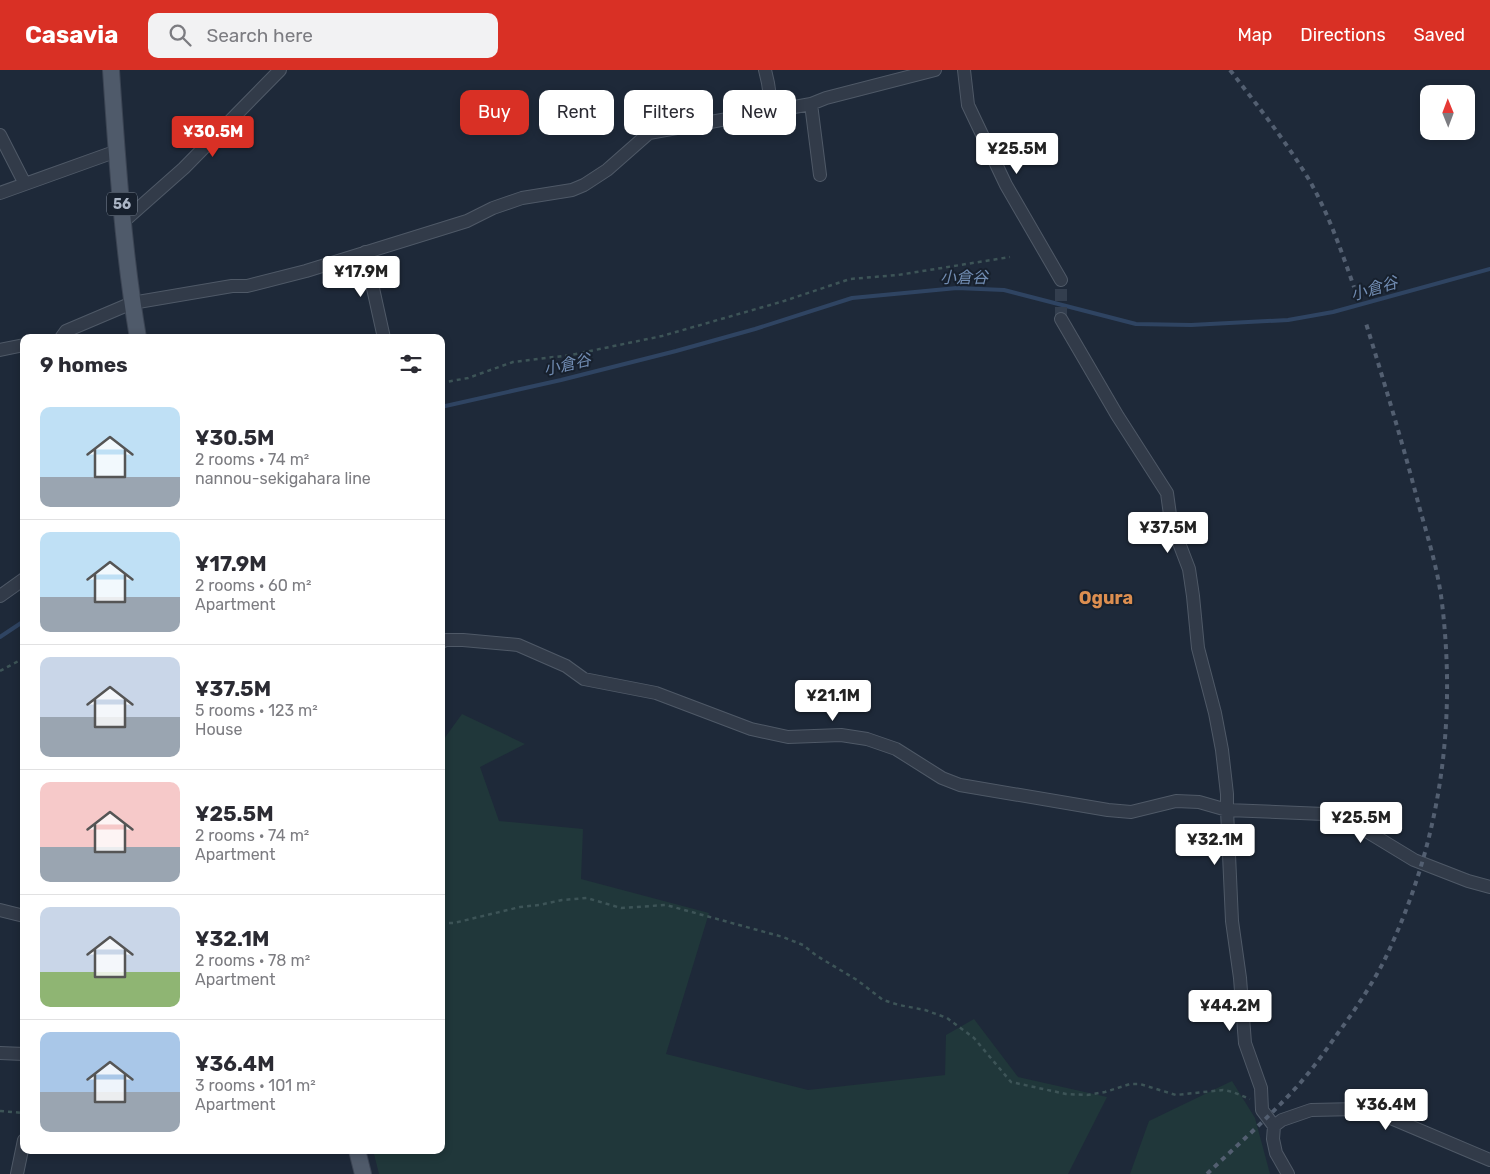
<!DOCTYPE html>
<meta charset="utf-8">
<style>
:root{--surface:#fff;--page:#f2f2f3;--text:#2b2b33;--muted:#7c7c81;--line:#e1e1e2;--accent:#d93025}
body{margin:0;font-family:Rubik,"Noto Sans JP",sans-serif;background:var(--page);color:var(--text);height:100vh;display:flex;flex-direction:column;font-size:19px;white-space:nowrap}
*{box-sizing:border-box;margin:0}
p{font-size:16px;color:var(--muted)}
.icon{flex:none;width:28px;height:28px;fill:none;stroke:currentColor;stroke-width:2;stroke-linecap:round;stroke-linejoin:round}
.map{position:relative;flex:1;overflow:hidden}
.panel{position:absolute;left:20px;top:264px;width:425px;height:820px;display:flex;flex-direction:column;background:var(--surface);border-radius:10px;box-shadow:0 2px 8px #0003}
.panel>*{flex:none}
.hud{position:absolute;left:460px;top:20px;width:475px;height:45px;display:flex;gap:10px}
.needle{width:32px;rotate:359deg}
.buttons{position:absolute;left:1420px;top:15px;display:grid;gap:10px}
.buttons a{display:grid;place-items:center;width:55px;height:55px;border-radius:10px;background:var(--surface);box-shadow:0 2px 8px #0003;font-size:25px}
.price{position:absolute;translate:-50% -42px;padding:0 11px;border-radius:5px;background:#fff;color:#222;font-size:16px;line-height:32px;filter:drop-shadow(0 1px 2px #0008)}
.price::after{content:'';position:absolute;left:50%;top:30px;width:15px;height:11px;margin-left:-8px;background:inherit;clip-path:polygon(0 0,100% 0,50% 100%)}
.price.selected{background:var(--accent);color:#fff}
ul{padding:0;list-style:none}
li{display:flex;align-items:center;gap:15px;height:125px;padding:0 20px}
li+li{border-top:1px solid var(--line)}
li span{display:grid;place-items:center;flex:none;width:140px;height:100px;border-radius:10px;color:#555}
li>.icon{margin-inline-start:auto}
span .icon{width:60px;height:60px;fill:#fffc;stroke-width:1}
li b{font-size:21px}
h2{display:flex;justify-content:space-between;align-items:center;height:60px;padding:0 20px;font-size:21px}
.chip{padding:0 18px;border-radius:10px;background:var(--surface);box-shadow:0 2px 8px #0003;font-size:18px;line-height:45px}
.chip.selected{background:var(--accent);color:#fff}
header{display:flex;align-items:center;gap:30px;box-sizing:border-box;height:70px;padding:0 25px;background:var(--accent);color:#fff}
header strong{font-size:24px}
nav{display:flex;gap:28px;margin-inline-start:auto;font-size:18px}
.search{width:350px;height:45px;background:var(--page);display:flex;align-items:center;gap:12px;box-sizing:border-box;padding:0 18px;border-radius:10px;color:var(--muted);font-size:19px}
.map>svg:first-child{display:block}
</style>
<header>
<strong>Casavia</strong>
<div class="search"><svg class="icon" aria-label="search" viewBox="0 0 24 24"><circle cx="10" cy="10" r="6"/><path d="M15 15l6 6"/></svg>Search here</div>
<nav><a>Map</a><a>Directions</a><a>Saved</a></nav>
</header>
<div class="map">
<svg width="1490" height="1104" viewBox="0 0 1490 1104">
<rect width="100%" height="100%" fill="#1e2939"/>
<path fill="#20373a" d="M462 644 525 674 480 697 499 751 583 759 581 809 709 843 666 984 808 1020 945 1005 946 965 974 949 1018 1007 1107 1027 1068 1104H379L373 1080H441V673Z
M1232 1011 1255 1048 1270 1104H1130L1149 1051Z"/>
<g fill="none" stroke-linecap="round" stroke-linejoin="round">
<path stroke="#2f4462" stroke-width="4" d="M441 337 561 310 676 281 755 259 852 228 957 218 1004 220 1136 254 1191 255 1288 250 1333 242 1490 199
M0 567 24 551"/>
<path stroke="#333e4e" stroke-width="12" stroke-dasharray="12 6" stroke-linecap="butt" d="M1061 249V210"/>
<defs>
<path id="minor" d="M765 0 768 13 772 40
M964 0 968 35 1006 115 1061 210
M811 34 820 105
M0 65 25 114
M0 123 117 81
M123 152 184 98 280 0
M365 182 384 268
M1061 249 1117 345 1167 423 1171 452 1189 499 1193 526 1198 578 1215 643 1222 680 1227 724V740L1232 851 1240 908 1245 973 1261 1018 1262 1040 1274 1056 1273 1069 1276 1083 1288 1104
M61 268 66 261 132 233 232 216H247L306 201 467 151 493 138 522 128 572 120 584 115 607 100 649 63 811 34 826 28 935 0
M0 280 24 275
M0 526 24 509
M441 572 446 570H463L518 575 566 596 584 609 656 623 751 659 788 667 841 665 867 669 896 679 942 708 960 715 1108 740 1131 742 1176 731 1199 732 1227 740 1324 744 1363 759 1414 790 1468 811 1490 817
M0 840 24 846
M0 983 24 984
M1274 1056 1282 1050 1311 1040 1358 1039 1386 1046 1490 1090
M17 1104 24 1070"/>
<path id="major" d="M111 0C117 89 123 179 138 268
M357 1080 363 1104"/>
</defs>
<use href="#minor" stroke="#4f5967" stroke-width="14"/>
<use href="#major" stroke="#3b4453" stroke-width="18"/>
<path stroke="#3d5457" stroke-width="2.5" stroke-dasharray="4 4" stroke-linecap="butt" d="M441 313 468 308 513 292 571 285 662 266 784 231 850 209 898 205 1010 187
M0 601 24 588
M441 853H454L520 837 539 835 562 830 587 828 621 838 666 835 783 867 803 875 817 886 857 910 883 930 899 935 925 940 947 948 974 968 1011 1012 1066 1024 1087 1025 1105 1022 1130 1014H1140L1176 1025 1223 1020 1233 1022 1250 1029
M0 1041 24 1043"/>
<use href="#minor" stroke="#323b49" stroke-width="12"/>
<use href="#major" stroke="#4f5a6a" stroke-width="16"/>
<path stroke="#535f71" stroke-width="4" stroke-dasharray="5 5" stroke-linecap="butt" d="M1230 0C1257 35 1285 70 1308 108 1328 142 1341 180 1354 217
M1207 1104C1235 1077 1265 1051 1292 1022 1309 1004 1324 983 1338 963 1355 940 1371 916 1384 891 1439 777 1457 659 1442 533 1438 500 1428 468 1419 436 1403 374 1384 312 1365 250"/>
</g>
<g text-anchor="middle" stroke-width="4" stroke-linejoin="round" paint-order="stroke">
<rect fill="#17202d" stroke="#7f8998" stroke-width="1" x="107" y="122.5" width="30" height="23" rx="4"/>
<g font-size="14" font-weight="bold" fill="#acb6c6">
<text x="122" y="139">56</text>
</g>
<g font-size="16" font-style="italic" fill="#718cb2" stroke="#17202d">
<text x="964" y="213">小倉谷</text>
<text transform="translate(1374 218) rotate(-16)" y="6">小倉谷</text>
<text transform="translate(567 294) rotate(-13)" y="6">小倉谷</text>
</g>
<g font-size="18" font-weight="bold" fill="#dc8e50" stroke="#17202d">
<text x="1106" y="534">Ogura</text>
</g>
</g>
</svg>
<div class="buttons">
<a><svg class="needle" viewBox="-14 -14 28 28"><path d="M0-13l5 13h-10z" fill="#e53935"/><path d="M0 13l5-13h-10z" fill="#7c7c81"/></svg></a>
</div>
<b class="price selected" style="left:213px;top:88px">¥30.5M</b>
<b class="price" style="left:1017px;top:105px">¥25.5M</b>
<b class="price" style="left:361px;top:228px">¥17.9M</b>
<b class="price" style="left:1168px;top:484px">¥37.5M</b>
<b class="price" style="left:833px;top:652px">¥21.1M</b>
<b class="price" style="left:1361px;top:774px">¥25.5M</b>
<b class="price" style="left:1215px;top:796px">¥32.1M</b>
<b class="price" style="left:1230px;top:962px">¥44.2M</b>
<b class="price" style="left:1386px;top:1061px">¥36.4M</b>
<div class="hud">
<a class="chip selected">Buy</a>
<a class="chip">Rent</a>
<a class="chip">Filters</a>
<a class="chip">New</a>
</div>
<section class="panel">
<h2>9 homes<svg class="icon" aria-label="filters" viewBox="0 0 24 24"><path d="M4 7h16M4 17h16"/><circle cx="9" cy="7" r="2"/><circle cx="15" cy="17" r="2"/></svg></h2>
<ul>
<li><span style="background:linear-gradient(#bfe0f5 70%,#9aa5b1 0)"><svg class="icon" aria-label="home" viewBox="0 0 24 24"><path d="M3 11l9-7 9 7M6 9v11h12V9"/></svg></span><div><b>¥30.5M</b><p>2 rooms · 74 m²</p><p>nannou-sekigahara line</p></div></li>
<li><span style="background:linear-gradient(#bfe0f5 65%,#9aa5b1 0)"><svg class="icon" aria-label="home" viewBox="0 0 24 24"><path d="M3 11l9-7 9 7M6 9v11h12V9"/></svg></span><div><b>¥17.9M</b><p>2 rooms · 60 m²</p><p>Apartment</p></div></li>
<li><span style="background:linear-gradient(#c9d6e8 60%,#9aa5b1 0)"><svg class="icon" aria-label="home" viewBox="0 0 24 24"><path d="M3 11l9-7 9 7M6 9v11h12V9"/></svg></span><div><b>¥37.5M</b><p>5 rooms · 123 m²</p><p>House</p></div></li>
<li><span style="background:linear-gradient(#f6c9c9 65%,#9aa5b1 0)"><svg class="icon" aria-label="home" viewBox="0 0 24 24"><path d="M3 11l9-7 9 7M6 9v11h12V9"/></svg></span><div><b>¥25.5M</b><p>2 rooms · 74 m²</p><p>Apartment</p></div></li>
<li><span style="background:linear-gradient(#c9d6e8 65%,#8fb573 0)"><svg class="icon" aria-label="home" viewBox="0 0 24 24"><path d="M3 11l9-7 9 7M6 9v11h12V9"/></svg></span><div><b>¥32.1M</b><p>2 rooms · 78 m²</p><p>Apartment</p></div></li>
<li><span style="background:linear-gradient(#a9c7e8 60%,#9aa5b1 0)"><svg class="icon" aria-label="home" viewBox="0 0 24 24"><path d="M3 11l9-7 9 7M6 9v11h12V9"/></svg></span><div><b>¥36.4M</b><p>3 rooms · 101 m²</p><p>Apartment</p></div></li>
</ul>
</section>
</div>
